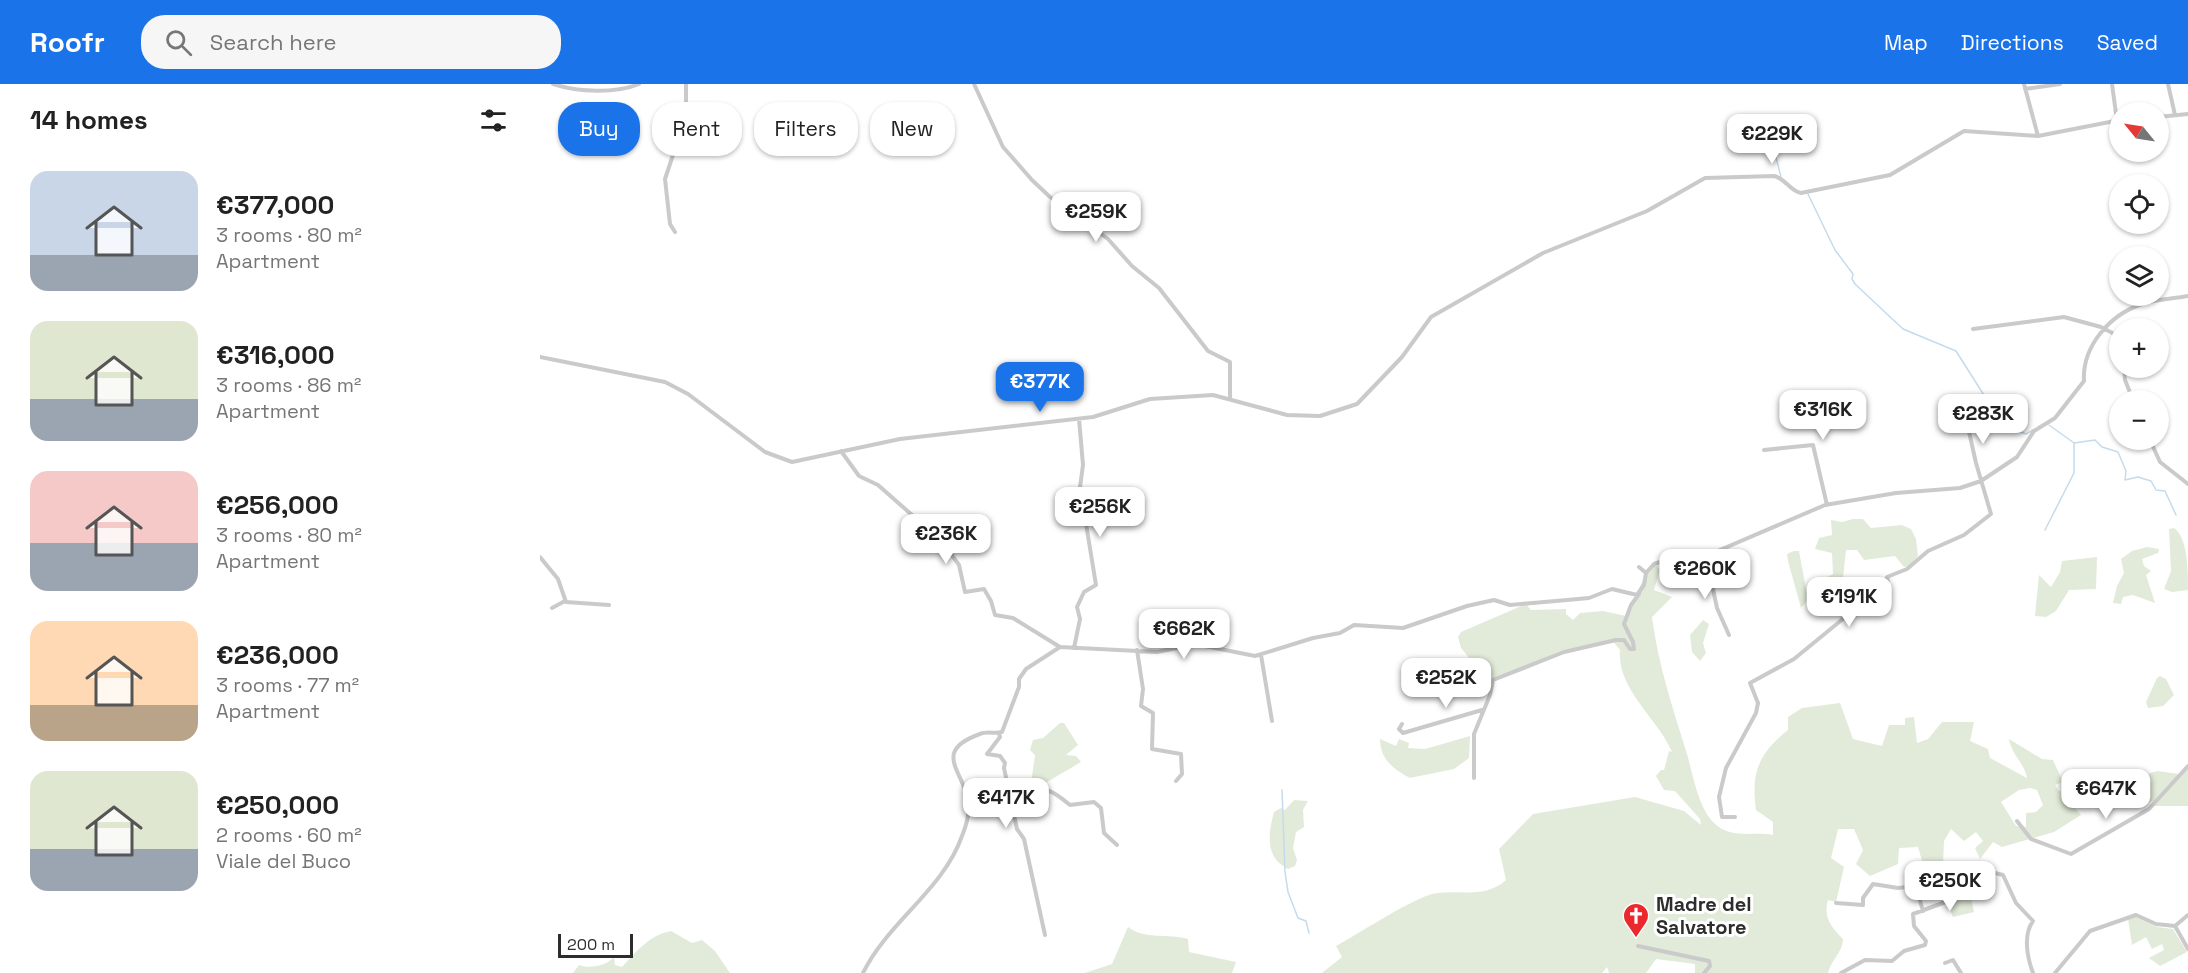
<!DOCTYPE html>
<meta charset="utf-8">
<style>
:root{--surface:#fff;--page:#f6f6f6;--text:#222;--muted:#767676;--accent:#1a73e8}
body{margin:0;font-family:"Space Grotesk",sans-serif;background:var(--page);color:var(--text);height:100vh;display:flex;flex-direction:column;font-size:22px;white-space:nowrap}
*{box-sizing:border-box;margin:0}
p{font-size:20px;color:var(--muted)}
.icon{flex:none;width:33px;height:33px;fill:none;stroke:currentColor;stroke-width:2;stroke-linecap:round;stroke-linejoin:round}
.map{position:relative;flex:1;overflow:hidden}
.side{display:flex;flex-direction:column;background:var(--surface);width:540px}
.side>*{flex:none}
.top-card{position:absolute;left:18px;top:18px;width:570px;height:54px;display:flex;gap:12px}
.needle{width:39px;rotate:300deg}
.controls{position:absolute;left:1569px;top:18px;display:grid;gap:12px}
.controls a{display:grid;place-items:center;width:60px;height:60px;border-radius:50%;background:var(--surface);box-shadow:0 2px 4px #0004;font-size:30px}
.scale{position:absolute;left:18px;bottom:15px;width:75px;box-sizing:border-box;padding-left:6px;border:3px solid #2d2d2d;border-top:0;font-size:16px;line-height:21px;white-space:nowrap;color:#2d2d2d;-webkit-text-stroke:4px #fff;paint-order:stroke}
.price{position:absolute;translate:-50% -51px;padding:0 14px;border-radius:12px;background:#fff;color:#222;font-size:20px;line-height:39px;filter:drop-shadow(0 2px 3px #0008)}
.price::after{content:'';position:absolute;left:50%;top:36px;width:18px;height:14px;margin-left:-9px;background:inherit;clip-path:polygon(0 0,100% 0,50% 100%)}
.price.current{background:var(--accent);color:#fff}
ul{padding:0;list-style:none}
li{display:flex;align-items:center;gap:18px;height:150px;padding:0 30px}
li span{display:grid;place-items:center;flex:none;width:168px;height:120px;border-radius:18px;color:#555}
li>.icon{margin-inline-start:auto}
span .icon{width:72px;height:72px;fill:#fffc;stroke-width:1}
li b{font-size:26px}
h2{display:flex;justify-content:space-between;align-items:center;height:72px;padding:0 30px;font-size:26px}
.tag{padding:0 21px;border-radius:24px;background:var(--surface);box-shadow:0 2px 4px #0004;font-size:21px;line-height:54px}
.tag.current{background:var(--accent);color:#fff}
header{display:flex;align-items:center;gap:36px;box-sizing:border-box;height:84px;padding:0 30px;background:var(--accent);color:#fff}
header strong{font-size:28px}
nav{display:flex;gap:33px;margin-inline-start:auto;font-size:21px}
.search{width:420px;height:54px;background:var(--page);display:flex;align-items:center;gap:15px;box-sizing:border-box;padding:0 21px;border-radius:24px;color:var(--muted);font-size:22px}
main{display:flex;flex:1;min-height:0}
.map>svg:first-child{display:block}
</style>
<header>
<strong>Roofr</strong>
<div class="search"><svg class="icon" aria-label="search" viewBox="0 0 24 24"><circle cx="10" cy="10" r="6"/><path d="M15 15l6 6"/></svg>Search here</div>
<nav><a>Map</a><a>Directions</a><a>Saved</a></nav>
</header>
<main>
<section class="side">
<h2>14 homes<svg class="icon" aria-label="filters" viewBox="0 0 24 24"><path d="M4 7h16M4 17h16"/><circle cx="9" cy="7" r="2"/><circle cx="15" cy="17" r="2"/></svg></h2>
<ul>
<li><span style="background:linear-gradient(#c9d6e8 70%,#9aa5b1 0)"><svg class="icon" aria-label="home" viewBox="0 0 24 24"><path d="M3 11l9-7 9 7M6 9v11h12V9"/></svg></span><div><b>€377,000</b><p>3 rooms · 80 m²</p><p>Apartment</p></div></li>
<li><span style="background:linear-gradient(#dfe7d0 65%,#9aa5b1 0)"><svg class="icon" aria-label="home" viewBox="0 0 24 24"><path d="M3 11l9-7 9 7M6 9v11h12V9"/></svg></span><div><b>€316,000</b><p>3 rooms · 86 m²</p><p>Apartment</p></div></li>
<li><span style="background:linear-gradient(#f6c9c9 60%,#9aa5b1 0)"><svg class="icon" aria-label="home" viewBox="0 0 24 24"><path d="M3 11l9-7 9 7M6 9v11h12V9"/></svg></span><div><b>€256,000</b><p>3 rooms · 80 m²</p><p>Apartment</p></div></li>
<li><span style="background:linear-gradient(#ffd9b3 70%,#b9a48a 0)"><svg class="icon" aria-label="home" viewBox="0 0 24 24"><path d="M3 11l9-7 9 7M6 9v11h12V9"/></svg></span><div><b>€236,000</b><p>3 rooms · 77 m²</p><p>Apartment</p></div></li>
<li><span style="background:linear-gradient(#dfe7d0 65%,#9aa5b1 0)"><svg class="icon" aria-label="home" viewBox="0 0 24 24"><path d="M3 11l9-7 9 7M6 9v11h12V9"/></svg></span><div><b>€250,000</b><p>2 rooms · 60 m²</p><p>Viale del Buco</p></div></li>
</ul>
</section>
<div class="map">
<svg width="1648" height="889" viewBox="0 0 1648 889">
<rect width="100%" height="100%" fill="#fff"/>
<path fill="#e2ebd9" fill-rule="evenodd" d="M1313 435H1323L1331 444 1362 441 1371 445 1376 455 1378 472 1369 482 1364 483 1355 472 1324 476 1317 466H1306L1303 494 1270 513V506L1278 498 1293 490 1292 469 1275 465 1279 454 1292 451 1291 436 1302 438Z
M1634 444C1648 454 1648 486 1648 506L1632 508 1624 505 1631 487 1629 445Z
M1607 463 1619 465 1618 469 1602 475 1604 482 1611 487 1606 491 1615 519 1593 511 1583 513 1581 520 1573 519 1577 502 1584 489 1581 475 1592 467Z
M1254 467H1259L1268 516 1261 524 1248 477 1247 470Z
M1557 473 1556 505 1529 506 1516 527 1506 533 1495 532 1499 491 1511 503 1520 488 1522 477Z
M1114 479 1120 486 1114 506 1132 513 1112 533C1118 580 1133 625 1147 670 1153 691 1158 722 1173 738 1190 756 1213 747 1233 751V738L1216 726C1211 689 1218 670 1248 646V633L1262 624 1300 619 1313 655 1342 662 1349 641H1365V634L1374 633 1377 659 1388 655 1402 638H1434L1430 657 1448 665 1450 674 1487 694C1485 680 1471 670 1469 655L1502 675 1513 676 1523 698 1515 701 1519 707 1526 708 1528 716 1541 731 1514 748 1462 763 1453 758 1440 775 1435 764 1443 757 1436 748 1424 757 1411 745 1404 757 1403 780 1385 787 1378 763 1359 764 1358 780 1330 792 1316 780 1323 766 1314 745H1298L1291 774 1304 783 1296 818 1288 816C1283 833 1291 843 1303 855 1303 868 1291 876 1288 889H1155V880L1116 875 1106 889H1069L1067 883 1062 889H782L802 873 796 862C825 846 855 825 886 812 910 802 942 818 966 796L959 765 993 730 1095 713 1144 727 1161 741 1160 735 1135 707 1124 706 1116 692 1121 686H1124L1129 667 1132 668C1118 634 1077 606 1080 566L1072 556 1024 566 955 594 949 599 921 564 918 553 921 548 986 520 991 526 1026 525V530L1033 536 1040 529 1063 527 1086 532C1095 515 1102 494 1114 479ZM1490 704 1497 706 1503 721 1496 728 1486 729V743L1476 742 1461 718 1479 706Z
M1163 536 1169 540 1163 559 1166 569 1160 577 1152 568 1150 551Z
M1620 592 1626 595 1634 611 1623 622 1608 624 1606 618 1617 594Z
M520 639H524L538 661 526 671 536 672 541 678 502 701 491 700 495 671 490 666 493 656 503 654Z
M930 652 929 674 914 685 870 694C853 685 840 675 840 655L856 662 859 655 869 659 868 664 885 665Z
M1648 684V722H1614Z
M1617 687 1640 690 1616 717 1599 719 1598 703 1608 690Z
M754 716 768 717 763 726 764 743 756 748 753 764 757 776 755 782 748 785C725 774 728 750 734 728L741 724 745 726Z
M1428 799 1434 828 1413 833 1407 819 1422 812Z
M1596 833 1617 843 1633 845 1647 868 1620 882 1609 874 1624 866 1622 860 1612 865 1606 853 1592 861 1588 835Z
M588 843C605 856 627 849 648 855L649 868 696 878 692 889H545L572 880Z
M131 847 152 859 162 856 175 867 190 889H33L39 881C50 885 66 882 74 873L75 881 82 883C96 868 109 851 131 847Z"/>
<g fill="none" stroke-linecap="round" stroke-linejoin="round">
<path stroke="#c5dbec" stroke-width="1.5" d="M1226 34 1241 93
M1268 110 1295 166 1313 190 1312 195 1315 200 1363 245 1416 267 1454 327 1462 329 1474 346 1486 350 1493 346
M1534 359 1555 356 1562 363 1578 368 1586 387 1585 396 1598 393 1611 397 1616 406 1625 407 1636 431
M1505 446 1534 389V359L1509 341
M742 706 745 788 748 808 758 834 766 837 769 849"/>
<path stroke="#cacaca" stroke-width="4" d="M13 0C38 8 75 10 99 0
M434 0 463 63 492 96 510 113 568 155 592 182 619 204 668 267 690 278V314
M1484 0 1498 52
M1572 0 1577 37
M1628 0 1635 31
M1485 5 1520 0
M1618 33 1648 30
M135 148 130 140 125 95 146 32V0
M1433 245 1524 233 1561 243 1580 253
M0 273 125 298 148 310 225 368 252 378 360 355 553 333 610 315 673 311 747 331 780 332 817 320 862 273 891 233 1003 169 1107 127 1165 94 1234 92C1245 94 1250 107 1261 109L1350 91 1424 47 1498 52 1580 36
M1584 284 1585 296 1593 316
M1610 356 1620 378 1648 400
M1224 366 1273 361 1287 421
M301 367 319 392 338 401 372 431 390 441 419 481 425 508 444 505 451 517 455 531 473 534 520 563
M1166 472 1177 524 1189 551
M0 473 18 495 26 518 69 521
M1106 489 1114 480 1126 476 1166 472 1285 421 1356 409 1420 404 1441 397 1477 373 1494 347 1515 334 1544 297C1542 263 1569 231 1602 220 1616 215 1633 215 1648 212
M12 524 25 517
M534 564 540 535 537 523 544 508 556 501 540 403 543 381 539 335
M597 566 603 605 601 622 613 629 612 665 641 670 642 690 636 697
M721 571 732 637
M862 640 859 645 863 649 942 626
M459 649 460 653 447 670 460 672 465 679 464 684 477 745 484 755 505 851
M934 694V650L950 611 953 596 1024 568 1076 556H1084L1090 565H1094L1093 558 1084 540 1091 521 1099 510
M468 704C499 702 505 700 530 721L554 718 561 724 564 749 577 761
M1195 733H1182L1179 713 1186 684 1216 629 1218 619 1210 599 1254 575 1348 498 1347 493 1367 485 1388 467 1424 451 1451 430 1436 379 1425 330
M1477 737 1491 755 1531 770 1609 725 1648 682
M1370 782 1383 827
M1296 819 1323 821V814L1333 800 1358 804 1376 802
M1635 842 1648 865
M1635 842 1648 831
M1098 862 1169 877 1170 882 1164 889
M1405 879 1413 876 1421 889
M323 889C348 838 403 806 422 752 427 740 431 724 427 711 419 684 395 666 440 650 447 647 455 650 462 648L479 603V595L486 585 520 563 617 568 655 560 715 572 773 554 800 549 814 541 863 544 927 522 954 516 970 521 1027 516 1049 514 1072 505 1097 511 1104 501 1106 489 1099 483
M1301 889 1325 876 1352 877 1364 867 1385 861 1386 857 1374 842 1373 830 1419 813 1428 796 1443 797 1455 789 1463 791 1476 819 1493 837C1483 851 1487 873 1493 889
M1515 889 1550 847 1596 831 1616 840 1635 842"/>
</g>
<defs>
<symbol id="church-pin" viewBox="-11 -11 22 30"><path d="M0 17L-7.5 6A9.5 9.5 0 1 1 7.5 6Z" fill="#ea282e" stroke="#fff"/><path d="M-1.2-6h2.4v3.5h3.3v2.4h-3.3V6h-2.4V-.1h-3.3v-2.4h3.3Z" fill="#fff"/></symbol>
</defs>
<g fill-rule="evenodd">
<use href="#church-pin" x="1081" y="817" width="30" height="40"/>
</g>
<g text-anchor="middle" stroke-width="6" stroke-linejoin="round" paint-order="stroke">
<g font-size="20" font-weight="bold" fill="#2d2d2d" stroke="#fff" text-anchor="start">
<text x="1116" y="827">Madre del<tspan x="1116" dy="23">Salvatore</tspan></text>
</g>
</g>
</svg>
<div class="controls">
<a><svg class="needle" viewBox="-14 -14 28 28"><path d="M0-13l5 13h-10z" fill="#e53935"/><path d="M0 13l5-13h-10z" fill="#767676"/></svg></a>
<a><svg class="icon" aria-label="locate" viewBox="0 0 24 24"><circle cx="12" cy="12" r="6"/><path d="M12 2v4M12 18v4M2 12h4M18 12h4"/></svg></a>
<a><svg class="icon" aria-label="layers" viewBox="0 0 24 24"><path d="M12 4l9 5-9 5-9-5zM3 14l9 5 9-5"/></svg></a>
<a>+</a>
<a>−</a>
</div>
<div class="scale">200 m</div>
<b class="price" style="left:1232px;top:81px">€229K</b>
<b class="price" style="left:556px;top:159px">€259K</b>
<b class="price current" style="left:500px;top:329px">€377K</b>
<b class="price" style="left:1283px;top:357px">€316K</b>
<b class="price" style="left:1443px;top:361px">€283K</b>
<b class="price" style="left:560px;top:454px">€256K</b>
<b class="price" style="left:406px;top:481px">€236K</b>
<b class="price" style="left:1165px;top:516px">€260K</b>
<b class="price" style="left:1309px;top:544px">€191K</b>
<b class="price" style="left:644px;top:576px">€662K</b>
<b class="price" style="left:906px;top:625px">€252K</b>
<b class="price" style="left:1566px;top:736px">€647K</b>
<b class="price" style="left:466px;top:745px">€417K</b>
<b class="price" style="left:1410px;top:828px">€250K</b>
<div class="top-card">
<a class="tag current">Buy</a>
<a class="tag">Rent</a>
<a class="tag">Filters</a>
<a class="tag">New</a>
</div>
</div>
</main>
